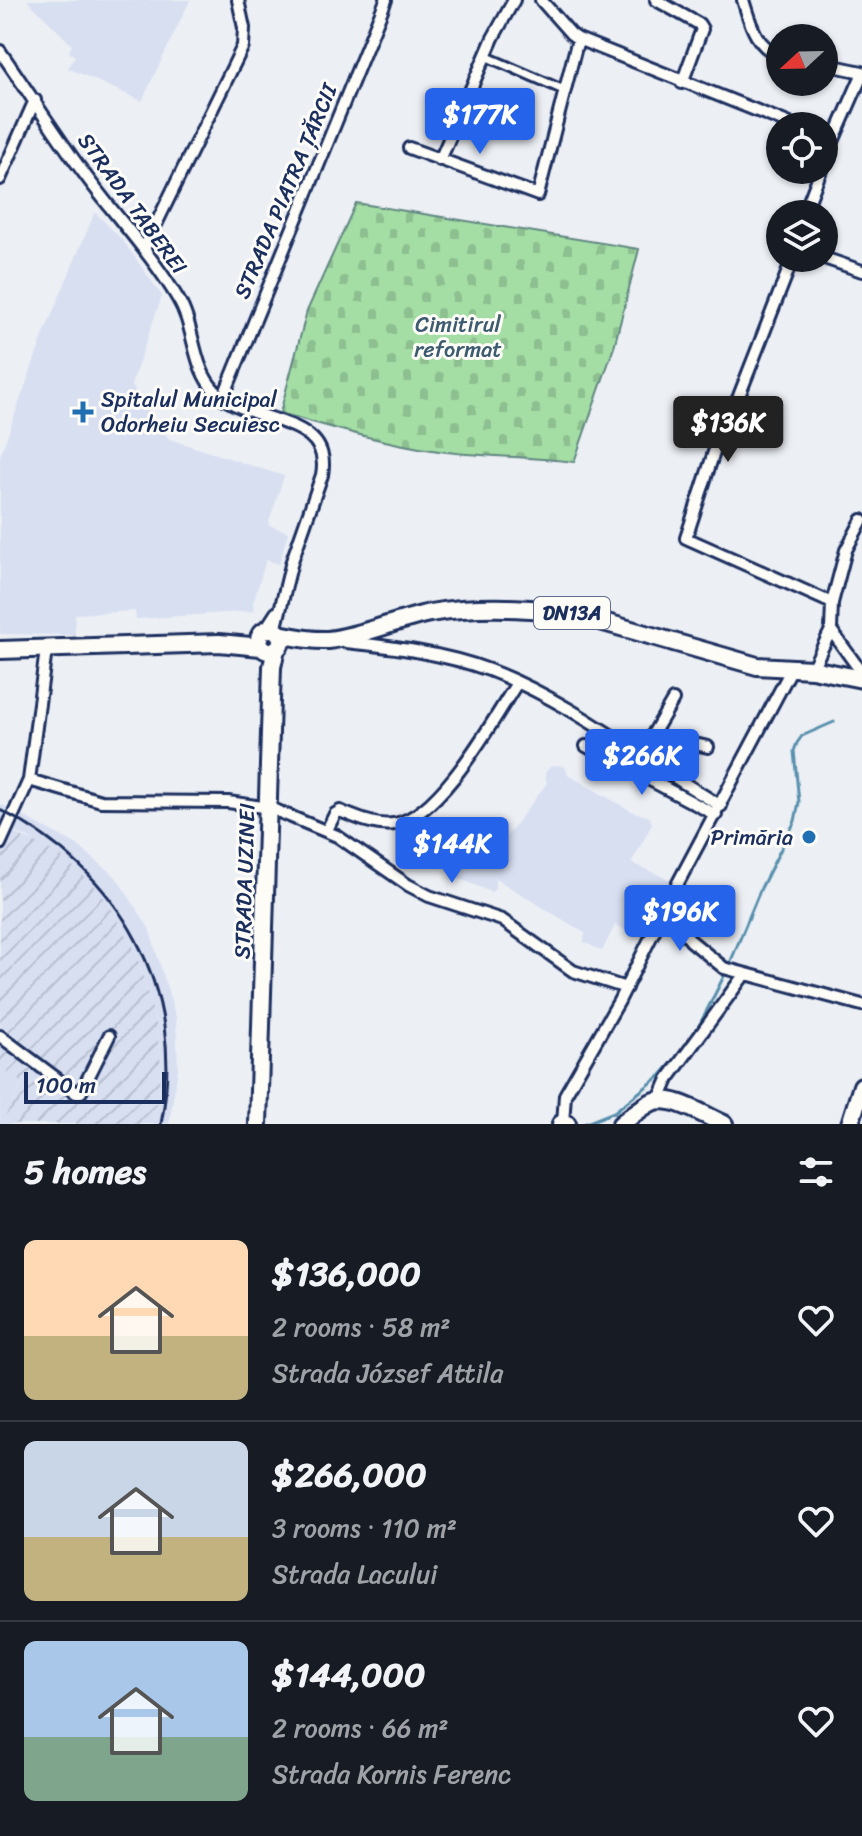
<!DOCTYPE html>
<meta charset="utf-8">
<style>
:root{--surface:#171b24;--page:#20242c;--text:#f1f3f6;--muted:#9ea1a6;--line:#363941;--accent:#2563eb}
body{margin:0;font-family:Sriracha,sans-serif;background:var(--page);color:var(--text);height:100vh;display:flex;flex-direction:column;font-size:30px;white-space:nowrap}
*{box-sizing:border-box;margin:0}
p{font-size:26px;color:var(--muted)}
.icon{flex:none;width:44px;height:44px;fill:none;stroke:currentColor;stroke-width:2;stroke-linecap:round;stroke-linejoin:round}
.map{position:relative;height:1124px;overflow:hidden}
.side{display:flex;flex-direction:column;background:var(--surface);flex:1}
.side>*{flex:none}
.needle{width:52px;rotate:248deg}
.fabs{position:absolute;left:766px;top:24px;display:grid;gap:16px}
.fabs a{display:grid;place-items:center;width:72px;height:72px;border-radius:50%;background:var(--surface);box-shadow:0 2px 6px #0004;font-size:40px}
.scale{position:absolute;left:24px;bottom:20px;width:142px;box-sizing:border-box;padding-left:8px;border:4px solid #1b2f5e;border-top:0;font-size:22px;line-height:28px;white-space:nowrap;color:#1b2f5e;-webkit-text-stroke:6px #fdfcf7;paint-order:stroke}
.price{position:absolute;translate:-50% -68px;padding:0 18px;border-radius:8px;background:var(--accent);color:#fff;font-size:26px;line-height:52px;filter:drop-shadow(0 2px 4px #0008)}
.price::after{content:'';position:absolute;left:50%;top:48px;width:24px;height:18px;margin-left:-12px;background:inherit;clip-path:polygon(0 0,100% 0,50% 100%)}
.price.current{background:#222;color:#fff}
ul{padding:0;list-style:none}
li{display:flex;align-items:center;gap:24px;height:200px;padding:0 24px}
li+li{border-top:2px solid var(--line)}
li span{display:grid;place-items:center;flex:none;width:224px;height:160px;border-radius:12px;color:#555}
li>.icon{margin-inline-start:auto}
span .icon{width:96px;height:96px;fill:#fffc;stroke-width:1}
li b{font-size:34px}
h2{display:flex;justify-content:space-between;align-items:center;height:96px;padding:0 24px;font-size:34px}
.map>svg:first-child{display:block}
</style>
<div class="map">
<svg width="862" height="1124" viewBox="0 0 862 1124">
<defs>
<pattern id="industrial-furrows" width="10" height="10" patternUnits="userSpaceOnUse" patternTransform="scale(2)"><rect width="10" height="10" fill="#d7dff1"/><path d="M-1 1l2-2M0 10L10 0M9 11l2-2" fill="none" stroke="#b8c0d1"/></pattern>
<pattern id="cemetery-stones" width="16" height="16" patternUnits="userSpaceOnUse" patternTransform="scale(2)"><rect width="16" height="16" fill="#a4dea4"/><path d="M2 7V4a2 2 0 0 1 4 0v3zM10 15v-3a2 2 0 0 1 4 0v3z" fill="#8dbf90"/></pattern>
</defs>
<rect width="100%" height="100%" fill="#eceff4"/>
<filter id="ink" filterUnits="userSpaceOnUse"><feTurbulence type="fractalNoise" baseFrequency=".0125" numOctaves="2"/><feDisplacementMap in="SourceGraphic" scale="16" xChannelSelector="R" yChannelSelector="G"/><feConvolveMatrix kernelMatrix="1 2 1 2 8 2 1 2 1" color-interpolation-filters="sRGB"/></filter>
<g filter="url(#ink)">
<path fill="#d7dff1" d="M27 0H190L142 101 68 68 75 56 69 52 72 45Z
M95 212 124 242 162 296 131 385 169 439 284 476 268 525 288 532 279 564 266 560 253 603 254 611 136 619 135 611 75 614V635L0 634V456L45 331Z
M558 765 565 767 568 775 633 812 650 817 652 824 631 863 673 881 642 937 615 925 602 951 584 942 585 933 495 878V889L491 892 451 875 477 857 487 862 547 783 545 773 550 767Z
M0 804 76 844 116 877 149 928 176 1018 178 1068 169 1124H152L156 1112 161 1065 156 1023 136 952 107 901 27 837 0 826Z
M0 1069 23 1082 1 1124H0Z"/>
<path fill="url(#industrial-furrows)" d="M0 826 58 854 90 882 107 901 136 952 156 1023 161 1065 156 1112 152 1124H1L23 1083 0 1069Z"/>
<path fill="url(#cemetery-stones)" stroke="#608681" stroke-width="2" d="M356 203 639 249 614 347 574 462C535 457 495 457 456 453 396 447 338 429 280 413L307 311Z"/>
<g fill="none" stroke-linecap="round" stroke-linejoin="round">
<path stroke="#5990ad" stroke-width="3" d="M696 1032 728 968 761 888 795 821 799 802 794 751 797 743 802 736 834 722
M584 1124 614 1112 660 1076 682 1051"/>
<defs>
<path id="pedestrian" d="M485 56 566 91"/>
<path id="minor" d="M541 0 571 34 578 39 795 126
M656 0 699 24 702 29 682 83
M743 0C750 22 755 47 780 55
M0 51C28 91 54 133 83 172 114 215 151 253 178 299 194 325 192 360 210 385 240 427 334 411 322 475L292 561 275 631
M824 64 862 72
M409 148 538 195 578 39
M440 160 493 38 514 0
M824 162 862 75
M0 179 35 100
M804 214 821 170
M144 249 243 46 244 28 238 0
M793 258 739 396 716 446 686 538 832 603
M824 258 862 271
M223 398 386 0
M265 630 276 613
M831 630 862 673
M346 642C394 647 443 653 489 670 573 702 644 761 721 806
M812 669 831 630 832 603 846 550 862 520
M586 746 716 815
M640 756 673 700
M651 763 666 743 673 739 708 747
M29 780 101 801 228 802 270 808 337 836 408 885 429 896 502 920 573 971 626 988
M327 830 335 814 340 811C355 817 377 827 394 824 440 817 493 720 517 683
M0 844 29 780 46 650
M665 908 691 941 724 968 862 1005
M0 1036 76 1093 81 1092 109 1036
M659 1100 668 1079 744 975
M563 1123 565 1095 619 1001 679 881 792 668"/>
<path id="primary" d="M259 640a11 11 0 1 1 22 0a11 11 0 1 1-22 0Z
M279 634C294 637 311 641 328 640 362 636 396 620 430 613 476 605 525 607 572 613L757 666 812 669 862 679
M0 650 219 643 261 647
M258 1124 272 667 276 649
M561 1124H567
M621 1124C631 1117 641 1107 652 1102 673 1094 705 1116 724 1124
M850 1124 862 1086"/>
</defs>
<use href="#pedestrian" stroke="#1b2f5e" stroke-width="13"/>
<use href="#minor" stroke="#1b2f5e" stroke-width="16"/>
<use href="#primary" stroke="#1b2f5e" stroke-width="22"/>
<use href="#pedestrian" stroke="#fdfcf7" stroke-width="7"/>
<use href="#minor" stroke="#fdfcf7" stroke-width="10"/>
<use href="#primary" stroke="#fdfcf7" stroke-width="16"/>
<path stroke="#1b2f5e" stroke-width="3" d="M0 810C120 870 188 990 161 1124"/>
</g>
</g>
<g fill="#1f6fb2" stroke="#fdfcf7" stroke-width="3">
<path d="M79 400h8v8h8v8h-8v8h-8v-8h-8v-8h8z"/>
<circle cx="809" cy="837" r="8"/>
</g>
<g text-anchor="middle" stroke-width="6" stroke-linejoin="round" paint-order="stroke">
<rect fill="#fdfcf7" stroke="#5f6c8c" stroke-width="2" x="534" y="597" width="76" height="32" rx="6"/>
<g font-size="20" font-weight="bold" fill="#1b2f5e">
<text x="572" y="620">DN13A</text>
</g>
<g font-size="22" fill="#1b2f5e" stroke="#fdfcf7">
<text transform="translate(285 191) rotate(-67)" y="8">STRADA PIATRA ȚĂRCII</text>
<text transform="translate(133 203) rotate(54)" y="8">STRADA TABEREI</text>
<text transform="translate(244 881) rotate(-88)" y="8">STRADA UZINEI</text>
</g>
<g font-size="22" fill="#3d5b70" stroke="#fdfcf7">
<text x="458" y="332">Cimitirul<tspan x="458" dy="25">reformat</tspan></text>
</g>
<g font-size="22" fill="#1b2f5e" stroke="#fdfcf7" text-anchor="start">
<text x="101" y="407">Spitalul Municipal<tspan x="101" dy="25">Odorheiu Secuiesc</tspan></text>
<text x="793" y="845" text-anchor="end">Primăria</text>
</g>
</g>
</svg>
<div class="fabs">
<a><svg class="needle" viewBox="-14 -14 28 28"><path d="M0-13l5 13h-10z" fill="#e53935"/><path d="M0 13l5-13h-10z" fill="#9ea1a6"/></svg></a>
<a><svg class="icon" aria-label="locate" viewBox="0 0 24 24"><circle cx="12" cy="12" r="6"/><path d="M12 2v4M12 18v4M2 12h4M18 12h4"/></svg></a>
<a><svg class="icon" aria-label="layers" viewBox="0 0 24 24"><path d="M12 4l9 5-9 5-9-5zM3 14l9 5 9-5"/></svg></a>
</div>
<div class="scale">100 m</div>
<b class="price" style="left:480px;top:156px">$177K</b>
<b class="price current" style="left:728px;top:464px">$136K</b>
<b class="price" style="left:642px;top:797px">$266K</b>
<b class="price" style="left:452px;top:885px">$144K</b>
<b class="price" style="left:680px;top:953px">$196K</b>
</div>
<section class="side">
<h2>5 homes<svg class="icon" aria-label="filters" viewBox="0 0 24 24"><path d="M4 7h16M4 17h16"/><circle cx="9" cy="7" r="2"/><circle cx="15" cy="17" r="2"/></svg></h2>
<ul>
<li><span style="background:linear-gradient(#ffd9b3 60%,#c2b280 0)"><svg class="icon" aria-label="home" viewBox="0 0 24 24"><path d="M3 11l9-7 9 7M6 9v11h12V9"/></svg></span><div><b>$136,000</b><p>2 rooms · 58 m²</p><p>Strada József Attila</p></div><svg class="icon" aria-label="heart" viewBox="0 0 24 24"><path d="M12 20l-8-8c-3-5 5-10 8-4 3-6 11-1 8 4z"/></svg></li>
<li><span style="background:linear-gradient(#c9d6e8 60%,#c2b280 0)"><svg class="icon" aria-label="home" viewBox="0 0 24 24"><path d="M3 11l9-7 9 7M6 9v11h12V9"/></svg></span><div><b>$266,000</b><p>3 rooms · 110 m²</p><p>Strada Lacului</p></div><svg class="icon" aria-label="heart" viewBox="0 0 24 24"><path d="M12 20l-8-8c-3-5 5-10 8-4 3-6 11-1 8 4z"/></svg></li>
<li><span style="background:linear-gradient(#a9c7e8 60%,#7fa58c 0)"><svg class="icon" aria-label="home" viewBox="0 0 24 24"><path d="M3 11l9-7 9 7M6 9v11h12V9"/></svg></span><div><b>$144,000</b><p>2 rooms · 66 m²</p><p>Strada Kornis Ferenc</p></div><svg class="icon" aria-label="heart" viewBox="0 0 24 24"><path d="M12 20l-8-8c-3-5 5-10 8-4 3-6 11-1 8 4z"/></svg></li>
</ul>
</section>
